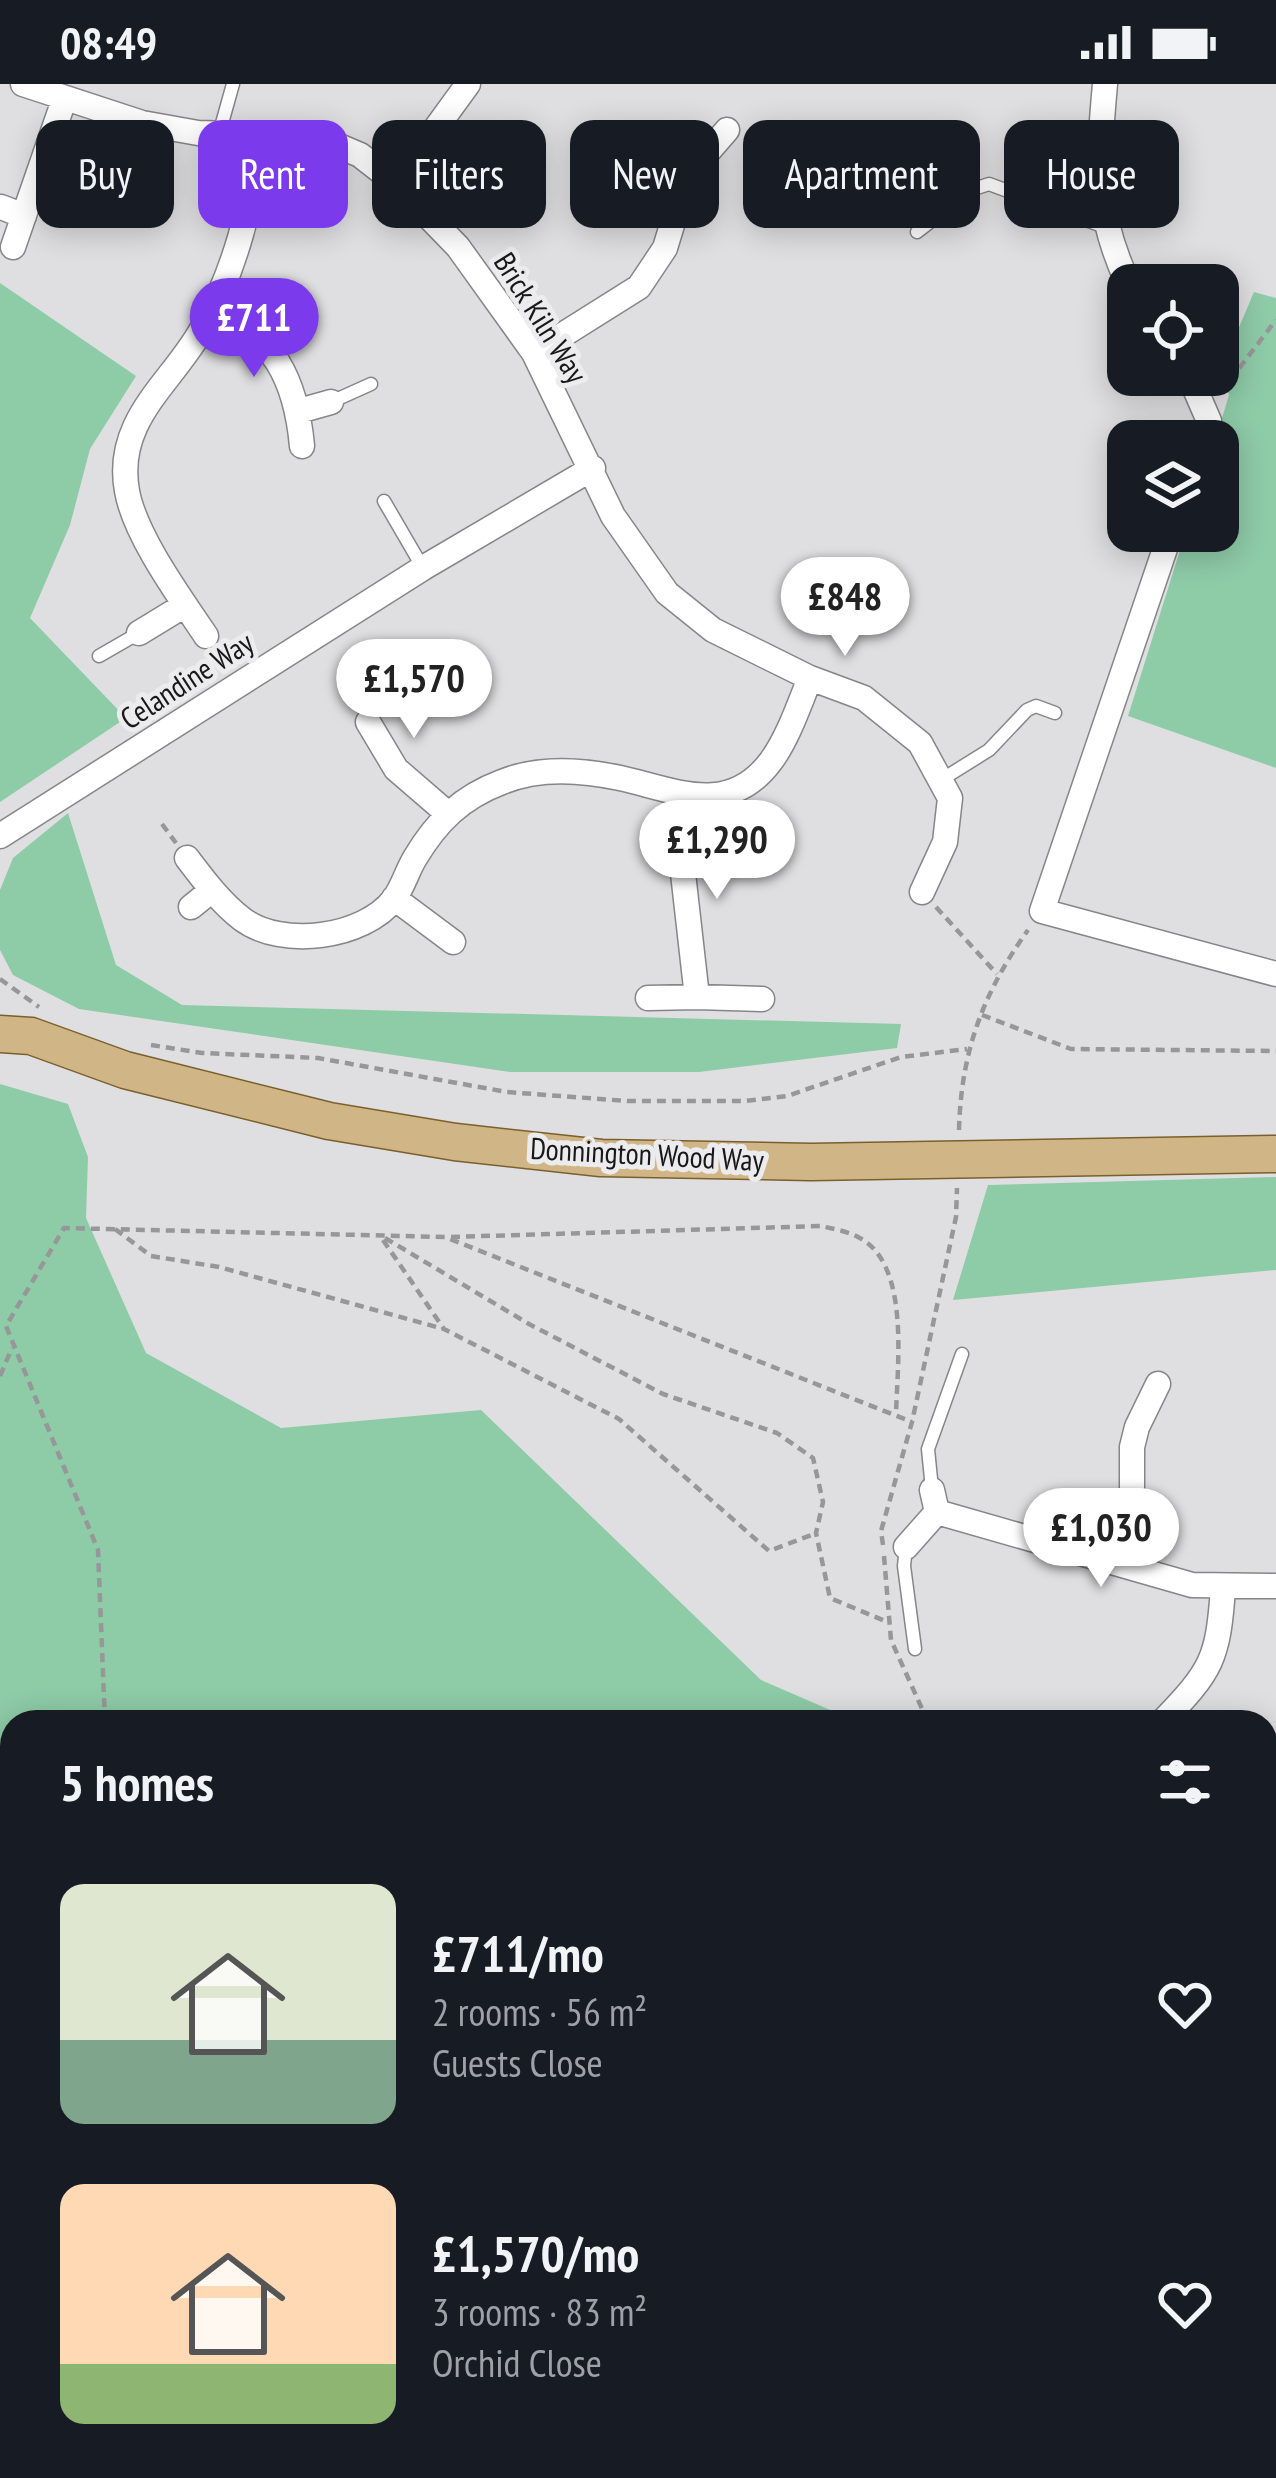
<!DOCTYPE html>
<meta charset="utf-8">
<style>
:root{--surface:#171b24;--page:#242831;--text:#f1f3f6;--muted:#9ea1a6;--accent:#7c3aed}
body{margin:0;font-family:"PT Sans Narrow",sans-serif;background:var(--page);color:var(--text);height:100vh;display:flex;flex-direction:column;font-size:45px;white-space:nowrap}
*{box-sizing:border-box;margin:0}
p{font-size:39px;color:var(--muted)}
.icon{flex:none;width:66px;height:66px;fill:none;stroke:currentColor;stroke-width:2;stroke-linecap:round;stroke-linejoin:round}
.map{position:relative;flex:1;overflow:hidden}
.drawer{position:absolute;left:0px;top:1626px;width:1278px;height:768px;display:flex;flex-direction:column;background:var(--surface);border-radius:36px 36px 0 0;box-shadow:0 6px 30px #0003}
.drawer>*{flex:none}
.hud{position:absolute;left:36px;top:36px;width:1206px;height:108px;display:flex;gap:24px}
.controls{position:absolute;left:1107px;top:180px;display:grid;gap:24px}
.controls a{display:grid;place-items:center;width:132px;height:132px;border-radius:24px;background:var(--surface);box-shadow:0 6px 30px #0003;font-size:60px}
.price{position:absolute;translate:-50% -102px;padding:0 27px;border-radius:42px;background:#fff;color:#222;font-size:39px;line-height:78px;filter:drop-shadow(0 3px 6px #0008)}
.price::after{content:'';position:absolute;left:50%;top:72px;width:36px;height:27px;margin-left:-18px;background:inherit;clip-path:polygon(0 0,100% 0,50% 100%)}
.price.active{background:var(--accent);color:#fff}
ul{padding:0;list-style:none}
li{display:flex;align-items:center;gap:36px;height:300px;padding:0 60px}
li span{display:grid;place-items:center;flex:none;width:336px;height:240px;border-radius:24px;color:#555}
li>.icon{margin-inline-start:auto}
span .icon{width:144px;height:144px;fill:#fffc;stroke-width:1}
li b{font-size:51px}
h2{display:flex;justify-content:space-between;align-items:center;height:144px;padding:0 60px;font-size:51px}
.chip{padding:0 42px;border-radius:24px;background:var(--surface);box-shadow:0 6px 30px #0003;font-size:42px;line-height:108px}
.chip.active{background:var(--accent);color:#fff}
.status{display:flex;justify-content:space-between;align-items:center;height:84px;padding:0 60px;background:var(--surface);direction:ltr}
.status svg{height:33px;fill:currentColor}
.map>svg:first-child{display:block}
</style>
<div class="status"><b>08:49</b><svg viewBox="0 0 49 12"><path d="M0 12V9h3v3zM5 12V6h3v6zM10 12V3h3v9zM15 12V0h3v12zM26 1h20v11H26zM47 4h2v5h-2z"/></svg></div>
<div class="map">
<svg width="1276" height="2394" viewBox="0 0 1276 2394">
<rect width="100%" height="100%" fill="#dfdfe1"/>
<path fill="#8ecba7" d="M0 199 136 292 90 365 70 441 30 534 126 634 0 718Z
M1254 208 1276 214V684L1128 632 1186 447H1218V357H1215L1229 311 1220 288Z
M68 729 116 881 182 921 901 940 897 964 699 988H510L79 925 13 891 0 866V806L13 774Z
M0 1000 68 1020 88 1073 86 1134 146 1269 281 1344 481 1326 761 1596 858 1638H12V2382H894V2394H0Z
M1276 1093V1186L953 1216 988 1101Z"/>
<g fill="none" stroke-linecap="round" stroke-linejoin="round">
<defs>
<path id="service" d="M219 50 233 0
M917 148 971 106 989 100 1105 143
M331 318 371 300
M384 417 423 484
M99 572 139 549
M941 696 989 666 1027 626 1036 622 1055 629
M932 1405 928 1365 962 1270
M906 1463 904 1482 915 1565"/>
<path id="minor" d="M23 0 142 39 198 49 297 52 327 57 360 71 396 99 458 163 534 269 613 432 667 509 713 546 810 594 864 614 920 659 950 714 945 758 922 808
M1105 0C1098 79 1094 128 1129 201
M396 99 468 0
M1 123 24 132
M13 163 64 16
M212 224C274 252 296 296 302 362
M534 269 639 203 665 164 687 92 727 46
M1189 291 1209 337 1202 357
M299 327 331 318
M1171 447 1042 827 1276 890
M139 549 185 521
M206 552C180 513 135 452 127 407 114 336 172 299 202 245 235 187 253 118 259 52
M368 638 396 685 447 729
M681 712 678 745 697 913 762 915
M0 752 423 484 593 384
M187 774C203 795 220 818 242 835 282 865 364 854 394 815 403 803 407 787 415 774 437 737 462 713 502 698 538 683 583 686 620 694 674 706 729 734 771 677 788 654 799 621 810 594
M394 814 453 858
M191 823 212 806
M648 914 697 913
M937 1428 1192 1501 1276 1502
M906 1463 937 1428 932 1406
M1119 1480 1132 1434V1363L1137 1343 1158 1300
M1162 1638C1212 1586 1218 1576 1223 1504
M1266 1825 1276 1830
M1266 2172 1276 2147
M1266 2345 1276 2351
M1106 2382 1116 2394
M1046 2394 1058 2382"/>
<path id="primary" d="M0 950 31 952 125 986 329 1037 455 1058 601 1074 811 1078 1276 1070"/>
</defs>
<use href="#service" stroke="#858688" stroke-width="15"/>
<use href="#minor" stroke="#858688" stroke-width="27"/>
<use href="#primary" stroke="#7b5f2c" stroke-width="39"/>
<path stroke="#979799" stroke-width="4.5" stroke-dasharray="9 6" stroke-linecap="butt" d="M1221 308 1276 236
M162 740 176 759
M936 823 997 890
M0 895 39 923
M982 931 1071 965 1276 967
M151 961 202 969 318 974 507 1008 627 1017H745L787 1012 901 973 967 965
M959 1046C961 968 983 909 1028 846
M115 1145 151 1172 219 1183 444 1245
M451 1153 821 1142C833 1145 847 1147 858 1153 911 1179 897 1282 896 1331
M385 1154 529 1240 663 1310 777 1349 813 1374 823 1418 816 1449 830 1514 890 1539
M383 1156 444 1245 619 1335 769 1467 814 1450
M0 1292 12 1264
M883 1461 881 1447 912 1338 956 1133 957 1104
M884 1472 891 1556 928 1638
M105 1638 98 1466 6 1242 64 1144 445 1153 912 1338
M1266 1797 1276 1801
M0 2353 12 2350
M991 2394 998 2382"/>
<use href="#service" stroke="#fff" stroke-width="12"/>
<use href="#minor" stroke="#fff" stroke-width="24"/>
<use href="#primary" stroke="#d0b687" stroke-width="36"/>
</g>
<g text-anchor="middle" stroke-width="10" stroke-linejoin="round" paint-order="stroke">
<g font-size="30" fill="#181819" stroke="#ececee">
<text transform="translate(540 234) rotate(58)" y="10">Brick Kiln Way</text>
<text transform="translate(187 597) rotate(-33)" y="10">Celandine Way</text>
<text transform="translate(647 1071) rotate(3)" y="10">Donnington Wood Way</text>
</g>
</g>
</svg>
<div class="controls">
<a><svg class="icon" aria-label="locate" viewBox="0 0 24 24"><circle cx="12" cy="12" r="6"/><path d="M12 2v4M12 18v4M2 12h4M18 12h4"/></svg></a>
<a><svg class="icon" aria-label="layers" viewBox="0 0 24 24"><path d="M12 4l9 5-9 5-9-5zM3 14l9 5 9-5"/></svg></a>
</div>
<b class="price active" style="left:254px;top:296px">£711</b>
<b class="price" style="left:845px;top:575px">£848</b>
<b class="price" style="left:414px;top:657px">£1,570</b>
<b class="price" style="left:717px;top:818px">£1,290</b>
<b class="price" style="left:1101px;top:1506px">£1,030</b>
<div class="hud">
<a class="chip">Buy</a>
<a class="chip active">Rent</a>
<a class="chip">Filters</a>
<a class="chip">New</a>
<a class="chip">Apartment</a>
<a class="chip">House</a>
</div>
<section class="drawer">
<h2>5 homes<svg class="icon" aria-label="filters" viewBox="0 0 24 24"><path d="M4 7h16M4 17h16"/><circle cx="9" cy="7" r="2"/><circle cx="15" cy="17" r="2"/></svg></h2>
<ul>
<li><span style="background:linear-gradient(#dfe7d0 65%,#7fa58c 0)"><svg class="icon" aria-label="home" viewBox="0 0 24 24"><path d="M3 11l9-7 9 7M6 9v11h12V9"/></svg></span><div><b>£711/mo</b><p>2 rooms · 56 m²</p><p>Guests Close</p></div><svg class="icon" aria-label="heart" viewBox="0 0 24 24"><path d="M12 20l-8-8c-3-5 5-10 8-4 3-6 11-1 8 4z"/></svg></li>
<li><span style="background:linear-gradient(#ffd9b3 75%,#8fb573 0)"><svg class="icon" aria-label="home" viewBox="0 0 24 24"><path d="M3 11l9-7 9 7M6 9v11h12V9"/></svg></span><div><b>£1,570/mo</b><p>3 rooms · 83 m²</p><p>Orchid Close</p></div><svg class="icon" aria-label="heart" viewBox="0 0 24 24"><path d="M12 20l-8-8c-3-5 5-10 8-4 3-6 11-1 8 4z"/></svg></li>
</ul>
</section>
</div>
